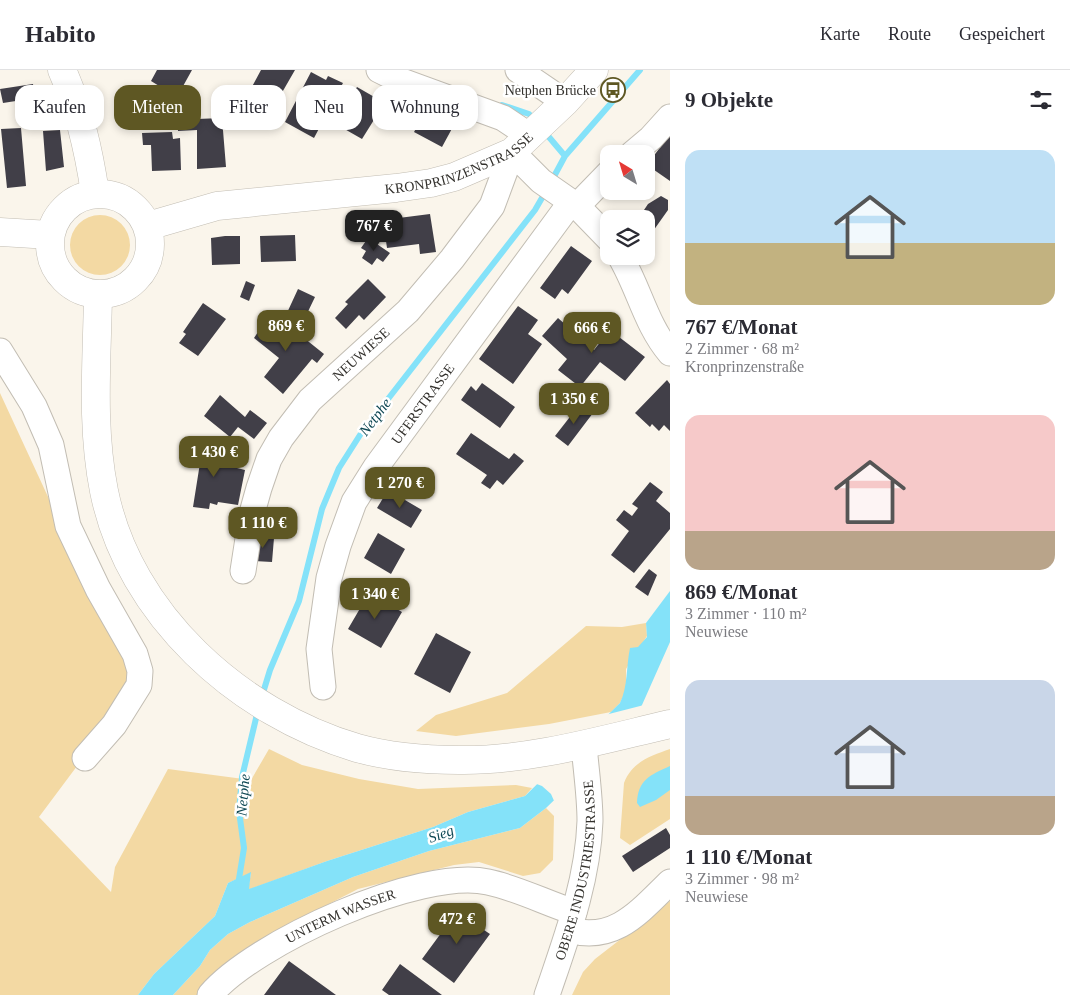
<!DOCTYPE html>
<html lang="de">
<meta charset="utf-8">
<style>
:root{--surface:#fff;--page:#f7f7f7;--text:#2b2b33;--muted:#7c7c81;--line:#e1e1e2;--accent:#5e5723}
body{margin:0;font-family:"Times New Roman",serif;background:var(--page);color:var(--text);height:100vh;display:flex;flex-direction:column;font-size:19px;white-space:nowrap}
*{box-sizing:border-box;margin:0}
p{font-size:16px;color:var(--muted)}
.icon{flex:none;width:28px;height:28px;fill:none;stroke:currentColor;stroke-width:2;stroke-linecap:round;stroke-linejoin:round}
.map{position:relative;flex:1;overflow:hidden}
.drawer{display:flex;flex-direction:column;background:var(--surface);width:400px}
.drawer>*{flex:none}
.hud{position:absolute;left:15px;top:15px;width:475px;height:45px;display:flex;gap:10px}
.needle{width:32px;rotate:322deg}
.buttons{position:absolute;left:600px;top:75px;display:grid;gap:10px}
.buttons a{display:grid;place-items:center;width:55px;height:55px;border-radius:10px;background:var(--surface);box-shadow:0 2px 8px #0003;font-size:25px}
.price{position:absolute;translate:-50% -42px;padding:0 11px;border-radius:10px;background:var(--accent);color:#fff;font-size:16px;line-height:32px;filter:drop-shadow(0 1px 2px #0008)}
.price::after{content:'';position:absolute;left:50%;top:30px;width:15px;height:11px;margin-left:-8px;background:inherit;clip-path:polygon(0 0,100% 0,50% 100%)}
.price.selected{background:#222;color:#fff}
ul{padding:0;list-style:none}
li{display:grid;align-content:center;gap:10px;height:265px;padding:0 15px}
li span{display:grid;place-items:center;height:155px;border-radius:15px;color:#555}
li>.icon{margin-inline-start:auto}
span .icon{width:90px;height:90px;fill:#fffc;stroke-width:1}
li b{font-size:21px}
h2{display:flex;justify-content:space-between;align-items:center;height:60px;padding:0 15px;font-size:21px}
.tag{padding:0 18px;border-radius:15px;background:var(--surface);box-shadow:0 2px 8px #0003;font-size:18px;line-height:45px}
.tag.selected{background:var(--accent);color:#fff}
header{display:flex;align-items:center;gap:30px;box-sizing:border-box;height:70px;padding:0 25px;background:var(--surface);border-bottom:1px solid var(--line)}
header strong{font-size:24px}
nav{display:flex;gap:28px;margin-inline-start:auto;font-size:18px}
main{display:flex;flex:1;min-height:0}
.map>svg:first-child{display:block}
</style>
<header>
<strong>Habito</strong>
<nav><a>Karte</a><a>Route</a><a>Gespeichert</a></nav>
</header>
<main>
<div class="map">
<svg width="670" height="925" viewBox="0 0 670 925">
<rect width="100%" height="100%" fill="#faf5eb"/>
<path fill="#f3d9a3" d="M70 175a30 30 0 1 1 60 0a30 30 0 1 1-60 0Z
M0 323 136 617 39 747 111 822 115 797 168 699 251 710 269 679 302 695 359 709 418 719 516 715 532 718 525 726 468 742 433 757 327 791 248 820 251 803 228 813 215 846 154 904 138 925H0Z
M646 553 647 566 626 599V620L620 633 611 642 549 654 456 666 416 661 436 645 507 623 586 556 622 557Z
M670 679V749L630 775 620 768 624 713C632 692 650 686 670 679Z
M546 738 554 746 553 790 540 803 523 806 479 792 454 795 358 819 263 868 210 910 198 925H173L200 896 210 880 228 864 250 852 353 807 429 781 520 758Z
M670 831V925H572L583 902 595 889Z"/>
<path fill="#84e2f9" d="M670 521V572L634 653 546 738 520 758 429 781 353 807 250 852 228 864 210 880 200 896 173 925H138L154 904 215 846 228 813 251 802 249 819 327 791 433 757 468 742 525 726 620 633C628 616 626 597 630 578L638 577 647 567 646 553Z
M670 696V720L656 730 640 737 637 733C638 710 650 705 670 696Z"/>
<path fill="#faf5eb" d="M644 635 636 654 555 733 551 724 542 716 534 713 605 645Z"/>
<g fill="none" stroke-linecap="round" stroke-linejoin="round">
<path stroke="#84e2f9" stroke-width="6" d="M502 35 529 44 535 50
M543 60 565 86
M551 112 565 86 640 0
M262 626 270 600 299 531 322 439 339 398 360 365 535 140 546 121
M238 815 244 778 239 741 242 707 258 640"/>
</g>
<path fill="#413f48" d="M157 0H192L177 27 151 11Z
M261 0H295L280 26 270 21 261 36 246 28Z
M311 2 326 10 328 6 343 13 314 68 285 52Z
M33 14 35 28 3 33 0 19Z
M357 17 390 36 382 47 377 45 362 69 334 53Z
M196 36 197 49 222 48 226 97 197 99V60L178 61 177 37Z
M427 38 455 53 442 77 414 62Z
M21 58 26 116 7 118 1 59Z
M60 60 64 97 46 101 43 61Z
M172 62 173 69 180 68 181 100 152 101 151 75H143L142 63Z
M670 64V111L647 95Z
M661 126 668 130V140L646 171V149H638L648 134Z
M430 144 436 182 420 184 419 174 387 178 383 150Z
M295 165 296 191 261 192 260 166Z
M225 166H240V194L212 195 211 168Z
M368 168 390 183 383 192 377 188 372 195 362 188 366 181 361 178Z
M571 176 592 191 568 224 562 219 555 229 540 218Z
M368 209 386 227 364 250 359 245 346 259 335 248 348 234 345 232Z
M246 211 255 215 249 231 240 227Z
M298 219 315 227 302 254 286 245Z
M203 233 226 249 198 286 179 273 186 264 183 262Z
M518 236 538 250 528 264 542 274 513 314 479 289Z
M270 244 294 253 291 262 297 267 299 264 324 284 317 293 312 289 283 324 264 307 279 288 254 268Z
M558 248 594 280 610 260 645 287 625 311 600 292 580 317 558 300 567 289 542 266Z
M667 310 670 314V361L664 355 659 361 652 354 650 357 635 343Z
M482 313 515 337 500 358 461 330 471 316 476 321Z
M220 325 245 347 250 340 267 353 254 369 238 357 230 367 204 346Z
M580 334 593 343 568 376 555 366Z
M471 363 509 389 514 383 524 391 503 415 497 410 490 419 481 413 487 405 456 384Z
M190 370 212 374 209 391 245 400 238 435 218 432 217 435 210 433 209 439 193 437 200 393 186 391Z
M650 412 663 422 656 431 670 443V459L634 503 611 485 629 461 616 450 624 440 632 446 638 438 632 434Z
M388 420 422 440 411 458 377 438Z
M378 463 405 479 391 504 364 488Z
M254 467 274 468 272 492 253 491Z
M649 499 657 505 648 526 635 517Z
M369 523 402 542 381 578 348 559Z
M436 563 471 582 450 623 414 604Z
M666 758 670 765V778L633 802 622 786Z
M461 836 485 853 481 858 490 864 454 913 422 889Z
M289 891 336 925H264Z
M400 894 442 925H389L382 920Z"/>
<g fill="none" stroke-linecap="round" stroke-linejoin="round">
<defs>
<g id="minor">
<path d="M379 0 399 10 503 48 530 66"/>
<path d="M518 0 565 32"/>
<path d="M632 84 651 68 670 47"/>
<path d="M577 136 609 103"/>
<path d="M620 186C639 218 646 255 670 283"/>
<path d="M0 281 34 336 51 375 68 456 98 519 135 584 140 601 139 615 114 655 85 688"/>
<path id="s1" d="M243 501 252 443 259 418 269 389 281 368 310 330 408 241 452 189 492 136 512 82 541 111 577 136 609 169"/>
<path id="s2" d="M323 617 319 579 329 508 338 476 354 432 376 397 571 132"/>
<path d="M569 860C615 873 640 841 670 812"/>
<path id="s3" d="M210 925C254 873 420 797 488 812 517 818 546 833 574 842"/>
<path id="s4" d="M547 925C566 869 588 811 590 751 590 726 586 700 584 675"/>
</g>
<g id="major">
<path d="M62 0C79 38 89 82 95 123"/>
<circle cx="100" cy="174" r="50"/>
<path id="s5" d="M148 156 217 136 396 118 431 113 454 107 512 82 565 32 594 0"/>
<path d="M0 162 50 165"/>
<path d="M98 225C97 291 91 356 104 421 129 545 239 643 357 678 389 687 425 690 459 690 530 691 601 670 670 654"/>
</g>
</defs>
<use href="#minor" stroke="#c2bdb3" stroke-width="27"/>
<use href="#major" stroke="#c2bdb3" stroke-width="29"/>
<use href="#minor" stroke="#fff" stroke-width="25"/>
<use href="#major" stroke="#fff" stroke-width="28"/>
</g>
<defs>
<symbol id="bus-ring" viewBox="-11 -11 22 22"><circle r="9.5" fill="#fff" stroke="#5e5723" stroke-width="1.5"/><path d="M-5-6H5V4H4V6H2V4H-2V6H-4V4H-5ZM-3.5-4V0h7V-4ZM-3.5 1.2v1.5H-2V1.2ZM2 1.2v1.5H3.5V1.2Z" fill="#5e5723"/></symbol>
</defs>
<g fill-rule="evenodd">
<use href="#bus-ring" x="599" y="6" width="28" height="28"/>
</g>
<g text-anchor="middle" stroke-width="5" stroke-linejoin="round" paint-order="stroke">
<g font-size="14" fill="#33312d" stroke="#fff" text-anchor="end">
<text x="596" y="25">Netphen Brücke</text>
</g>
<g font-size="14" fill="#33312d" stroke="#fff">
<text dy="5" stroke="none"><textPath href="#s5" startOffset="320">KRONPRINZENSTRASSE</textPath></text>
<text dy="5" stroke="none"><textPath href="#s1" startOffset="256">NEUWIESE</textPath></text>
<text dy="5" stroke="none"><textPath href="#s2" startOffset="310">UFERSTRASSE</textPath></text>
<text dy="5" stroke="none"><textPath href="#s4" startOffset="129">OBERE INDUSTRIESTRASSE</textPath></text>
<text dy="5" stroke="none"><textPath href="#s3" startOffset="154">UNTERM WASSER</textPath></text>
</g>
<g font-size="15" font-style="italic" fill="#0e4753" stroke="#fff">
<text transform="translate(375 347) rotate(-53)" y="5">Netphe</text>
<text transform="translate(243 725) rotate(-85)" y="5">Netphe</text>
<text transform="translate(441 764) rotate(-20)" y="5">Sieg</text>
</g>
</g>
</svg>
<div class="buttons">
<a><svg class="needle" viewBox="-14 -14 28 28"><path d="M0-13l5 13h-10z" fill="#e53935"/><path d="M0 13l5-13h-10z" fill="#7c7c81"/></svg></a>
<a><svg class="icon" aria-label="layers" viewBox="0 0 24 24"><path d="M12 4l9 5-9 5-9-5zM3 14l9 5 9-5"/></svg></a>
</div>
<b class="price selected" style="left:374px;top:182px">767 €</b>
<b class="price" style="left:286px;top:282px">869 €</b>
<b class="price" style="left:592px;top:284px">666 €</b>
<b class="price" style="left:574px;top:355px">1 350 €</b>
<b class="price" style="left:214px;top:408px">1 430 €</b>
<b class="price" style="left:400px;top:439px">1 270 €</b>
<b class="price" style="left:263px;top:479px">1 110 €</b>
<b class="price" style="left:375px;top:550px">1 340 €</b>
<b class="price" style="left:457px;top:875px">472 €</b>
<div class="hud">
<a class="tag">Kaufen</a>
<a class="tag selected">Mieten</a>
<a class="tag">Filter</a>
<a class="tag">Neu</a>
<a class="tag">Wohnung</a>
</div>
</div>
<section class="drawer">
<h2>9 Objekte<svg class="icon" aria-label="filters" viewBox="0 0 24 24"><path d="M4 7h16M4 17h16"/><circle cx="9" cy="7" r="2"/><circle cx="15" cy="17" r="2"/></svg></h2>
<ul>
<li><span style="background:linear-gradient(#bfe0f5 60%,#c2b280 0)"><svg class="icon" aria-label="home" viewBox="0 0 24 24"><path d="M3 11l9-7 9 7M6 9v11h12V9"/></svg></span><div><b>767 €/Monat</b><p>2 Zimmer · 68 m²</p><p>Kronprinzenstraße</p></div></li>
<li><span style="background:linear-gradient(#f6c9c9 75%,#b9a48a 0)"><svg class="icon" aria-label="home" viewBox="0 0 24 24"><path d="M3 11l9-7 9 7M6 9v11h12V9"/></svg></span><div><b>869 €/Monat</b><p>3 Zimmer · 110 m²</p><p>Neuwiese</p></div></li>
<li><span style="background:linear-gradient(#c9d6e8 75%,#b9a48a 0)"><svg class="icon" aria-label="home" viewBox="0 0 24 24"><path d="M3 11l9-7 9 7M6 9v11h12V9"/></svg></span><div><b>1 110 €/Monat</b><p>3 Zimmer · 98 m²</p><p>Neuwiese</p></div></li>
</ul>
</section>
</main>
